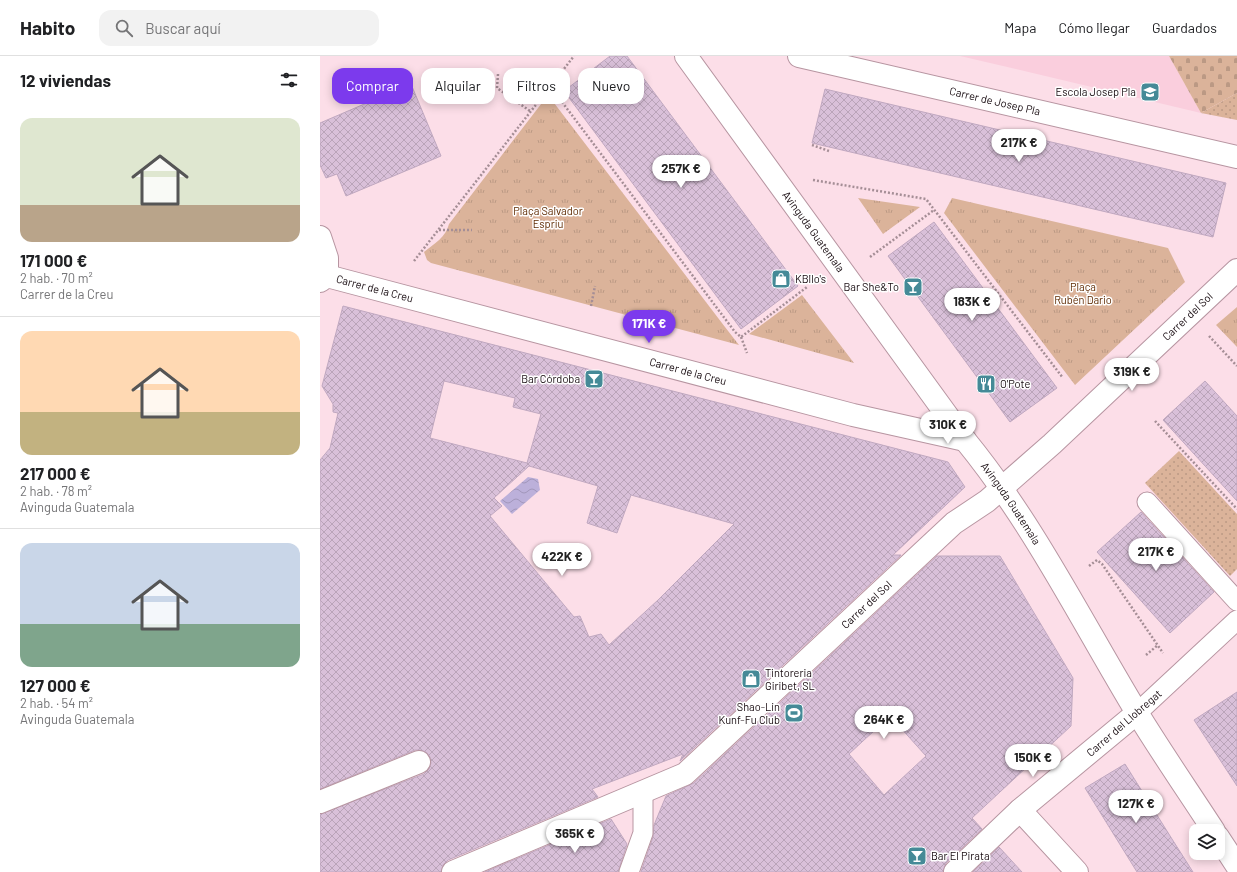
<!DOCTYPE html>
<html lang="es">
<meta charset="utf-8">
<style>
:root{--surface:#fff;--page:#f2f2f2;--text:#202124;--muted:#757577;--line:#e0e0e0;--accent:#7c3aed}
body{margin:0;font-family:Barlow,sans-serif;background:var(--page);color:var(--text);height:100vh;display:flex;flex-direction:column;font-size:15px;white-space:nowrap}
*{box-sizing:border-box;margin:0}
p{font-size:13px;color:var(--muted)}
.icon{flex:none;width:22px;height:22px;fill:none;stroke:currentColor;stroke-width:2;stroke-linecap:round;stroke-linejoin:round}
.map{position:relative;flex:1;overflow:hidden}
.details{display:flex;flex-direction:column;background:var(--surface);width:320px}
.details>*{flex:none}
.guide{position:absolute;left:12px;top:12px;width:380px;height:36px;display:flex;gap:8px}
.buttons{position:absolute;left:869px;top:768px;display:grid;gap:8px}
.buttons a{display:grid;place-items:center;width:36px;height:36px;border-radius:8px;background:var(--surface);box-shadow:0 2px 10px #0003;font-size:20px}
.price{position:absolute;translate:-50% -34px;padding:0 9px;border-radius:14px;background:#fff;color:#222;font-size:13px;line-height:26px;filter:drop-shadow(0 1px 2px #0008)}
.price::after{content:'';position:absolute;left:50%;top:24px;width:12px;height:9px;margin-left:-6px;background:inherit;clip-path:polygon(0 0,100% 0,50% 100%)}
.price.current{background:var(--accent);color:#fff}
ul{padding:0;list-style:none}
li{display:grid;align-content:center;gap:8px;height:212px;padding:0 20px}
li+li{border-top:1px solid var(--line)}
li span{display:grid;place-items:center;height:124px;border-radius:12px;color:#555}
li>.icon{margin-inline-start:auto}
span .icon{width:72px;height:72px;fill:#fffc;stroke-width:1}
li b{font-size:17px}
h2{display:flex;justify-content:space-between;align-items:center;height:48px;padding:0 20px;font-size:17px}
.pill{padding:0 14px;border-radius:12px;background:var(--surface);box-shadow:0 2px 10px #0003;font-size:14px;line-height:36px}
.pill.current{background:var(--accent);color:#fff}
header{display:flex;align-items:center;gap:24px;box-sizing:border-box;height:56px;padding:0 20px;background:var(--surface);border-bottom:1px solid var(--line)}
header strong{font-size:19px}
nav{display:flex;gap:22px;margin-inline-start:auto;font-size:14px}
.search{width:280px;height:36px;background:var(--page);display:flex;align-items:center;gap:10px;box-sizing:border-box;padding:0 14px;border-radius:12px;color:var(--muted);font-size:15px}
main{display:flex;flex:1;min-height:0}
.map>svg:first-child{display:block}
</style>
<header>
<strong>Habito</strong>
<div class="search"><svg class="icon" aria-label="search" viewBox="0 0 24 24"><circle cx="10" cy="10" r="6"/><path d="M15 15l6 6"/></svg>Buscar aquí</div>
<nav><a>Mapa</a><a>Cómo llegar</a><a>Guardados</a></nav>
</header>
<main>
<section class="details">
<h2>12 viviendas<svg class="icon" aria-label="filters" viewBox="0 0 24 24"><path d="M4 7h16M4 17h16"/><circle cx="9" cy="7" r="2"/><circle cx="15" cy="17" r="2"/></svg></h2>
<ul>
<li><span style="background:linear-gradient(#dfe7d0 70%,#b9a48a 0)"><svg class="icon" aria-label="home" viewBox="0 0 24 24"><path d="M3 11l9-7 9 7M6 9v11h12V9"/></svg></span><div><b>171 000 €</b><p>2 hab. · 70 m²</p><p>Carrer de la Creu</p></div></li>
<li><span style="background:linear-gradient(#ffd9b3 65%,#c2b280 0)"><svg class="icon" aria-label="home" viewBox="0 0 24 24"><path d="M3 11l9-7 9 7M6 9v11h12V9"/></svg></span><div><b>217 000 €</b><p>2 hab. · 78 m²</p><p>Avinguda Guatemala</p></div></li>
<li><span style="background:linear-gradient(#c9d6e8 65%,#7fa58c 0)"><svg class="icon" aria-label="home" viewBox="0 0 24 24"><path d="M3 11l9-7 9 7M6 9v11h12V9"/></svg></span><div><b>127 000 €</b><p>2 hab. · 54 m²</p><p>Avinguda Guatemala</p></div></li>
</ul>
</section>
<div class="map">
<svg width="917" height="816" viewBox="0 0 917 816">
<defs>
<pattern id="grass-dots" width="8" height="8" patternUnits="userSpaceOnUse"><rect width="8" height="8" fill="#dbb39a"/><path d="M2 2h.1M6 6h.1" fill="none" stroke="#bb9984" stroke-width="1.8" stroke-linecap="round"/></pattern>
<pattern id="cemetery-stones" width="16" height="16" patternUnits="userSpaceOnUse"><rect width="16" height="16" fill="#dbb39a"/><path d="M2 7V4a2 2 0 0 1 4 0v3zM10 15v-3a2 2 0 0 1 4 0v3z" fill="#bb9984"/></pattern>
<pattern id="park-tufts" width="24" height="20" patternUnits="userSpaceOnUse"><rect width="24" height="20" fill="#dbb39a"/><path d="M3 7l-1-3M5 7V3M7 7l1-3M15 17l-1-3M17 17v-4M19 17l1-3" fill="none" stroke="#bb9984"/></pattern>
<pattern id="water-waves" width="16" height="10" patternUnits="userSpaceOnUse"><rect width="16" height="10" fill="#bcb0da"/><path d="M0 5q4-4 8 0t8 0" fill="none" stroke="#a196ba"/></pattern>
<pattern id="building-cross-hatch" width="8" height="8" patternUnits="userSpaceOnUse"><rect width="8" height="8" fill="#d9c0d9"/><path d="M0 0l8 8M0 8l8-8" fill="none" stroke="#baa4b9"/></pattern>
</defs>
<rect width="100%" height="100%" fill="#fcdee8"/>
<path fill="#facedd" d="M640 0H849L881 57 700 14Z"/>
<path fill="url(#grass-dots)" d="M917 37V64L881 57Z
M859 395 917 458V513L910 520 825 427Z"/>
<path fill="url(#cemetery-stones)" d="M849 0H917V37L881 57Z"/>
<path fill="url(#park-tufts)" d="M228 39 405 271 419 289 111 207 107 204 104 196C114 188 126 181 129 168Z
M538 142 600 151 563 178Z
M632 142 848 192 865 226 755 329 624 157Z
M482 239 534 307 429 278Z
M917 251V291L896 269Z"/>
<path fill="url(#water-waves)" d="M208 421 218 423 220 434 192 458 180 445Z"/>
<path fill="url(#building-cross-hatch)" stroke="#c0a8c0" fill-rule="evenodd" d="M290 0H307L478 230 421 273 244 35Z
M91 28 121 100 26 140 17 118 6 122 0 109V67Z
M505 33 906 127 893 181 492 87Z
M614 166 737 332 690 366 568 200Z
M23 250 628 406 645 431 573 499H581L360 705 363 698 272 733 278 741 128 804 123 809 121 816H0V758L104 718 109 713 111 707 110 701 106 696 100 694H95L0 733V404L10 392 18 357 13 356V348L2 330ZM124 325 195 342 193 351 221 358 207 407 110 382ZM209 410 278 430 267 467 297 477 311 439 414 468 338 544 289 589 281 578 269 581 260 560 254 561 170 460 182 450 174 442Z
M885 325 917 360V445L843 364Z
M821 456 894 536 850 577 777 496Z
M617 500H680L753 622 751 670 652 762 662 773 626 807 623 816H321L333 781 334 769 346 740 374 727ZM570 660 606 700 564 739 529 698Z
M917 636V730L874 664Z
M805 708 852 783 873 816H817L765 732Z
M291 763 307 788 298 816H165Z
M679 791 702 816H653Z"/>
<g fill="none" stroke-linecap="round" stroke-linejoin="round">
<defs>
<path id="pedestrian" d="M827 446 917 545
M817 657 917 564
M309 816 323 777V737"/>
<g id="minor">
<path id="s1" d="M366 0 645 384C713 467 761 564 816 655 841 696 868 735 894 775"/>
<path id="s2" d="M479 0 917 101"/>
<path d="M0 181 7 202V220"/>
<path id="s3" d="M0 225 7 220 533 359 645 384"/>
<path d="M0 746 99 706"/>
<path d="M700 754 757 816"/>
<path d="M898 781 917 810"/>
<path id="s4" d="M133 816 365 718 634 467 667 445 732 388 917 214"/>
<path d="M635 816 700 754 817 657"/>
</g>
</defs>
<use href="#pedestrian" stroke="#b795a1" stroke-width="21"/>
<use href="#minor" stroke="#b795a1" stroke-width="24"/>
<path stroke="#a58e96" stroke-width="2.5" stroke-dasharray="2 2" stroke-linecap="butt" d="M178 18 177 32 210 55
M230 30 415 276 421 281 487 231
M492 89 509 95
M493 124 606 143 743 322
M119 174H152
M550 201 614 154
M94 205 254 0
M271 250 275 230
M889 280 917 310
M421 281 427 297
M835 365 917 453
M769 510 777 504 782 508 843 597
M826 599 838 589"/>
<use href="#pedestrian" stroke="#fff" stroke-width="19"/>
<use href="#minor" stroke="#fff" stroke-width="22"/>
</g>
<defs>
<symbol id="school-square" viewBox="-11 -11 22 22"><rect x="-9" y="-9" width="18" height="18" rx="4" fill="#458a97" stroke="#fff"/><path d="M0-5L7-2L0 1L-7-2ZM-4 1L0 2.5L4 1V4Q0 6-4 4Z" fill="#fff"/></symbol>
<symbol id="shop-square" viewBox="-11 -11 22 22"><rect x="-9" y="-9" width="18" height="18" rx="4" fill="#458a97" stroke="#fff"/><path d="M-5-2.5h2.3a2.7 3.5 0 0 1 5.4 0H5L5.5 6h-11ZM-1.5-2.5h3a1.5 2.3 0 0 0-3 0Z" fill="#fff"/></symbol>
<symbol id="bar-square" viewBox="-11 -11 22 22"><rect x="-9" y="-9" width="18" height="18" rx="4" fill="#458a97" stroke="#fff"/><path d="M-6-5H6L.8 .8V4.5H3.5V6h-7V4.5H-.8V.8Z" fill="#fff"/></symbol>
<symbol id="restaurant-square" viewBox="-11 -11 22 22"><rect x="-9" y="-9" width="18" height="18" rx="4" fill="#458a97" stroke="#fff"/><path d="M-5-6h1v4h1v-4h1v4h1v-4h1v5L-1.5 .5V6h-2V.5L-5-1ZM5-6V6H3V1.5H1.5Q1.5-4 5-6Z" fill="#fff"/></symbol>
<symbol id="stadium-square" viewBox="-11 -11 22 22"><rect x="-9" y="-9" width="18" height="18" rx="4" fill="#458a97" stroke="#fff"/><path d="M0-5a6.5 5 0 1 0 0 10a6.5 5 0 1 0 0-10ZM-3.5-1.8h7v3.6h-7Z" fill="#fff"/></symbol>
</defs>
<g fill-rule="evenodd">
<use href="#school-square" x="819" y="25" width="22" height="22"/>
<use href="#shop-square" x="450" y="212" width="22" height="22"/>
<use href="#bar-square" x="582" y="220" width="22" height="22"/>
<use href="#bar-square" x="263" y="312" width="22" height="22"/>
<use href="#restaurant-square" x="655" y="317" width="22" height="22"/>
<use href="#shop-square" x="420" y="612" width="22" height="22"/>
<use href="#stadium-square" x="463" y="646" width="22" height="22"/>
<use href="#bar-square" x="586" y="789" width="22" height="22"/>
</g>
<g text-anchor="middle" stroke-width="3" stroke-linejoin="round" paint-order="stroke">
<g font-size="11" fill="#170b10" stroke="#fff" text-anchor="end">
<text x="816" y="40">Escola Josep Pla</text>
<text x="475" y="227" text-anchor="start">KBllo's</text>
<text x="579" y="235">Bar She&amp;To</text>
<text x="260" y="327">Bar Córdoba</text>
<text x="680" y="332" text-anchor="start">O'Pote</text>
<text x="445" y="621" text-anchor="start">Tintoreria<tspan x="445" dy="13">Giribet, SL</tspan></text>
<text x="460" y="655">Shao-Lin<tspan x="460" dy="13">Kunf-Fu Club</tspan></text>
<text x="611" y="804" text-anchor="start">Bar El Pirata</text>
</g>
<g font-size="11" fill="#170b10" stroke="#fff">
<text dy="4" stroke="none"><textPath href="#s2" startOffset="201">Carrer de Josep Pla</textPath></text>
<text dy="4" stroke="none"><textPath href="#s1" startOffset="217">Avinguda Guatemala</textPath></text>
<text dy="4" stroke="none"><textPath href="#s3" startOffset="58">Carrer de la Creu</textPath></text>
<text dy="4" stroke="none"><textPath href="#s4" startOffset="932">Carrer del Sol</textPath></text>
<text dy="4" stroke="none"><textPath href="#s3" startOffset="382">Carrer de la Creu</textPath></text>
<text dy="4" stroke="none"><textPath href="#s1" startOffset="553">Avinguda Guatemala</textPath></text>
<text dy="4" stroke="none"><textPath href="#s4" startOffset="500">Carrer del Sol</textPath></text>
<text transform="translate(804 667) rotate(-41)" y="4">Carrer del Llobregat</text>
</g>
<g font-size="11" fill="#5e2a00" stroke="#fff">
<text x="228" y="159">Plaça Salvador<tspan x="228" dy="13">Espriu</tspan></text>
<text x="763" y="235">Plaça<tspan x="763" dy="13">Rubén Dario</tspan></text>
</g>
</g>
</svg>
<div class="buttons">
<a><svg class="icon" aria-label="layers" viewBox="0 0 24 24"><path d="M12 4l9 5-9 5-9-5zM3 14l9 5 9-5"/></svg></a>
</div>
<b class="price" style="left:699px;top:107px">217K €</b>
<b class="price" style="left:361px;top:133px">257K €</b>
<b class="price" style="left:652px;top:266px">183K €</b>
<b class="price current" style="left:329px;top:288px">171K €</b>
<b class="price" style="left:812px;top:336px">319K €</b>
<b class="price" style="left:628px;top:389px">310K €</b>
<b class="price" style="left:836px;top:516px">217K €</b>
<b class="price" style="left:242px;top:521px">422K €</b>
<b class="price" style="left:564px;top:684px">264K €</b>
<b class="price" style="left:713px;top:722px">150K €</b>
<b class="price" style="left:816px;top:768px">127K €</b>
<b class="price" style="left:255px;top:798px">365K €</b>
<div class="guide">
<a class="pill current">Comprar</a>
<a class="pill">Alquilar</a>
<a class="pill">Filtros</a>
<a class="pill">Nuevo</a>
</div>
</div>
</main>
